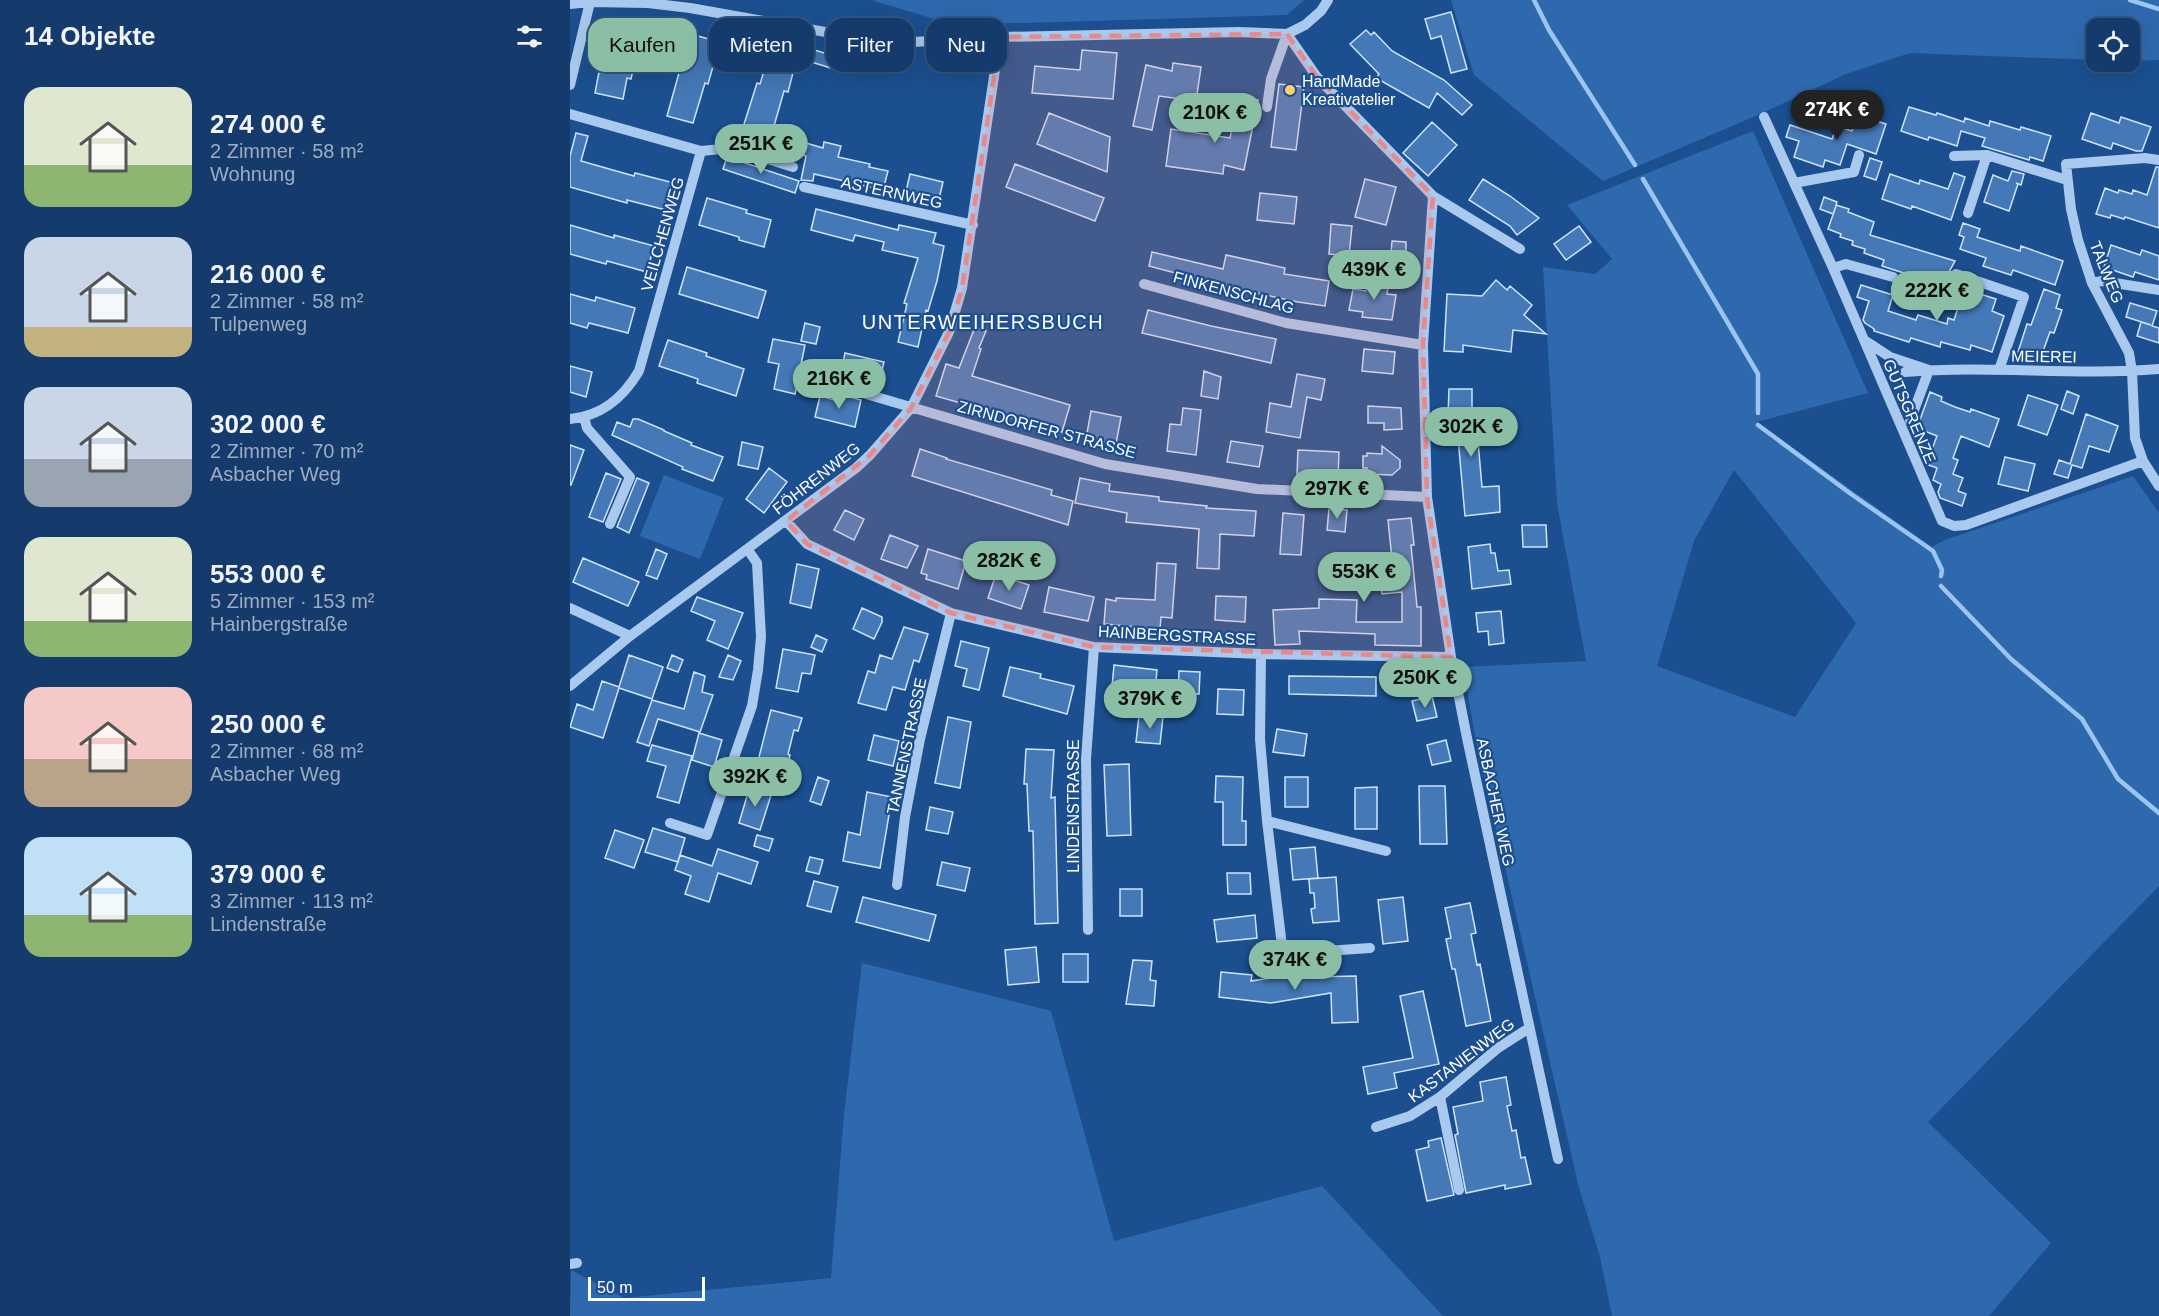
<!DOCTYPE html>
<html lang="de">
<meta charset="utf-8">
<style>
:root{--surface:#143b6b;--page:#214673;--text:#f1f3f6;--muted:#9dadc1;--line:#33557e;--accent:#8abfa5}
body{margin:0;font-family:Helvetica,sans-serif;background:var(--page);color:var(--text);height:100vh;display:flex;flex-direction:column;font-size:22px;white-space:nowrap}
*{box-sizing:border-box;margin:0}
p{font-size:20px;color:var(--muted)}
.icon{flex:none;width:33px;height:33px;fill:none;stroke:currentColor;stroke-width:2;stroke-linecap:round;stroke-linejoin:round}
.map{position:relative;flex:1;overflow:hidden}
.panel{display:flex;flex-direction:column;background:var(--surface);width:570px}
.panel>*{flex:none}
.hud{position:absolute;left:18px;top:18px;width:570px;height:54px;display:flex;gap:12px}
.tools{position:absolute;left:1516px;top:18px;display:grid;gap:12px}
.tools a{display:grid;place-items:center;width:54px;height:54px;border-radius:12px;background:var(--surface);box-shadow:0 6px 24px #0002,0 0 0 2px var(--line);font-size:30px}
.scale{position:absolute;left:18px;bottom:15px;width:117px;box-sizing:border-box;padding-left:6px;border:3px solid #fff;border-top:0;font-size:16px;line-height:21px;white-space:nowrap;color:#fff;-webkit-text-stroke:4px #1b4f8f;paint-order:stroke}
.price{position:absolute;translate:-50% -51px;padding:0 14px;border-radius:21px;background:var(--accent);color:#111;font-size:20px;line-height:39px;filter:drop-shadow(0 2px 3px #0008)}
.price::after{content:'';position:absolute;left:50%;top:36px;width:18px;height:14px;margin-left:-9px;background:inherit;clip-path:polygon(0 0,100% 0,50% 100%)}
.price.active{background:#222;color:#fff}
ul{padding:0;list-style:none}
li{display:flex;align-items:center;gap:18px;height:150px;padding:0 24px}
li span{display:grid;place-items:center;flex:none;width:168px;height:120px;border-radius:18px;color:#555}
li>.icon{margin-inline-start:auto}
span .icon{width:72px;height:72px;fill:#fffc;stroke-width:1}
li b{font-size:26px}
h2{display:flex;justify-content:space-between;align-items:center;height:72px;padding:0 24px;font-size:26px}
.chip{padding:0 21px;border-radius:18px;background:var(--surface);box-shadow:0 6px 24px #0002,0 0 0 2px var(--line);font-size:21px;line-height:54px}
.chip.active{background:var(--accent);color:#111}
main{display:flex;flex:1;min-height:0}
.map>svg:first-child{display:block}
</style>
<main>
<section class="panel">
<h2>14 Objekte<svg class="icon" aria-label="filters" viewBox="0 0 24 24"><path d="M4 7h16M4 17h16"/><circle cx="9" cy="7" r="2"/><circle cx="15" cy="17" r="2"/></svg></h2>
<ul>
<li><span style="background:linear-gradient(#dfe7d0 65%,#8fb573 0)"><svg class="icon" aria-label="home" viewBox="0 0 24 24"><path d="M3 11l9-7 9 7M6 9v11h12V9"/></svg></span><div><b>274 000 €</b><p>2 Zimmer · 58 m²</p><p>Wohnung</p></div></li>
<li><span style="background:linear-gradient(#c9d6e8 75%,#c2b280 0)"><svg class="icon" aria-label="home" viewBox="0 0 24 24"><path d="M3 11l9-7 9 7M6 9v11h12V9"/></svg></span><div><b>216 000 €</b><p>2 Zimmer · 58 m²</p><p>Tulpenweg</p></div></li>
<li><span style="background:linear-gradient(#c9d6e8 60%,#9aa5b1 0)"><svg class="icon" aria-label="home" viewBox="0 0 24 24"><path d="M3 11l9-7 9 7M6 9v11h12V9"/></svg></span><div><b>302 000 €</b><p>2 Zimmer · 70 m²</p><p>Asbacher Weg</p></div></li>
<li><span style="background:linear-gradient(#dfe7d0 70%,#8fb573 0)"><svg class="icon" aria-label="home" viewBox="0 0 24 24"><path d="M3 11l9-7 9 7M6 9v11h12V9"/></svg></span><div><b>553 000 €</b><p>5 Zimmer · 153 m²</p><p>Hainbergstraße</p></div></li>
<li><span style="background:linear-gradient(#f6c9c9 60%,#b9a48a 0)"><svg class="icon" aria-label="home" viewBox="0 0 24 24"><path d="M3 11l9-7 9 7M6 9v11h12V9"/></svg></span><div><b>250 000 €</b><p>2 Zimmer · 68 m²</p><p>Asbacher Weg</p></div></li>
<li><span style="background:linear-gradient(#bfe0f5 65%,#8fb573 0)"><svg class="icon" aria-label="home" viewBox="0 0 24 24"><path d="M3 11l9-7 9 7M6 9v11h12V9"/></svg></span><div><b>379 000 €</b><p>3 Zimmer · 113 m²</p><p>Lindenstraße</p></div></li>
</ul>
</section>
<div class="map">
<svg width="1589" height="1316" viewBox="0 0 1589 1316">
<rect width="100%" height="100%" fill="#1b4f8f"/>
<path fill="#2e69ad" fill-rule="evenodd" d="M301 0H734L717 15 384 25Z
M881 0H1589V60L1560 61V28H1527V60L1340 53 1276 74 1188 115 1033 181 904 75Z
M1183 131 1298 393 1186 422 1362 547 1375 540 1563 476 1589 513V886L1358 1122 1481 1243 1419 1316H1042L1030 1257 1009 1188 906 741 893 667 1016 661 987 503 973 267 1025 274 1042 259 997 205ZM1164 470 1286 623 1225 717 1087 666 1124 541Z
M94 475 154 498 130 559 70 536Z
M292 963 481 1011 544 1241 752 1186 873 1316H0L1 1270 54 1298 261 1278 274 1114Z"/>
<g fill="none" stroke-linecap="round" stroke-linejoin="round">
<path stroke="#9cc4f0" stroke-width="4.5" d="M964 0 979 30 1065 165
M1560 0 1589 9
M1073 179 1188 374V413
M1188 425 1281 494 1363 551 1372 570 1371 576
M1371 586 1441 659 1512 719 1548 779 1589 813"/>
</g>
<path fill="#4478b7" stroke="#cfe3fa" stroke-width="1.5" d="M881 12 897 69 881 73 871 36 861 39 855 19Z
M42 29 71 35 61 79 57 78 53 99 25 93 29 72 33 73Z
M84 29 122 40 124 35 150 42 138 84 135 83 123 123 97 116 114 55 79 45Z
M796 30 801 35 804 32 822 51 874 80 902 105 892 115 867 93 859 108 806 78 809 74 780 44Z
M163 38 201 47 202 43 229 50 218 92 214 91 202 133 253 148 254 142 271 146 268 157 300 164 299 167 318 171 313 190 244 174 243 181 231 180 236 156 170 137 187 83 190 84 197 61 159 52Z
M241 49 268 57 264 69 238 61Z
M512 50 547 53 543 99 462 93 465 66 510 70Z
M603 63 631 67 626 101 589 96 582 130 563 126 576 65 602 71Z
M709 84 734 87 726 150 701 147Z
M669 97 688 100 674 170 654 165 653 174 596 166 601 129 660 138Z
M1339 107 1366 115 1367 113 1394 122 1395 118 1419 126 1420 121 1450 130 1451 127 1481 136 1473 161 1460 157 1459 160 1412 146 1415 138 1391 131 1387 146 1359 137 1358 140 1331 131Z
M479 113 540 137 537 172 467 144Z
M1521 113 1549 123 1551 117 1581 127 1572 151H1566L1543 143 1541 149 1512 139Z
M1287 115 1316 124 1306 154 1277 144 1270 165 1255 160 1253 167 1224 157 1229 141 1216 137 1220 125 1262 139 1267 126 1282 131Z
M862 122 887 145 858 176 833 153Z
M6 133 18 136 11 161 64 176 65 173 104 183 96 210 57 200V203L0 187V156Z
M157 157 229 181 225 193 153 169Z
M1300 158 1312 162 1306 180 1294 176Z
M445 164 534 198 525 221 436 187Z
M1586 167H1589V228L1555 217 1554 219 1541 215 1540 218 1526 214 1535 188 1548 193 1549 190 1562 194 1563 190 1577 195Z
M1442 171 1454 174 1451 185 1446 183 1448 184 1439 211 1414 202 1423 175 1438 181Z
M1384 173 1395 177 1381 220 1342 206 1341 209 1312 199 1320 174 1349 184 1350 180 1378 189Z
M340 174 373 182 368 203 335 196Z
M795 179 826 187 816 225 785 217Z
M913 179 940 196 969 218 947 235 940 226 899 200Z
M690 193 727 197 724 224 687 220Z
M1254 197 1267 202 1266 205 1279 209 1278 212 1304 222 1300 235 1385 261 1379 272 1380 278 1377 287 1312 266 1314 260 1294 253 1295 249 1282 245 1283 241 1270 237 1271 234 1258 229 1266 206 1263 214 1250 209Z
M137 198 177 210 176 213 201 220 194 247 169 240V237L129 225Z
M246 209 328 230 329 225 366 233 363 243 374 246 367 281 358 311 356 310 348 347 328 342 337 304 334 303 348 258 312 250 314 242 285 235 283 241 241 230Z
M1393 223 1410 229 1407 237 1450 251 1451 246 1493 261 1485 285 1443 270 1441 275 1413 266 1416 258 1390 249 1394 237 1389 235Z
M761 224 782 226 779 256 759 254Z
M0 225 44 238V235L84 246 77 272 37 261 36 264 0 254Z
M1009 226 1021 242 996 260 984 244Z
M822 241 836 242V255L821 254Z
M1541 245 1570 255 1572 250 1589 256V280L1565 272 1563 277 1534 267Z
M582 252 653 269 656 255 715 268 714 274 759 281 755 306 728 302 650 285 579 266Z
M117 267 196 291 188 318 109 294Z
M798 279 819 282 817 294 826 295 822 320 792 317 793 312 779 310 783 289 796 291Z
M926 280 937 290 940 286 962 305 954 315 976 334 943 330 941 352 893 345V352L874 351 877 294 912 296Z
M1291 285 1323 295 1318 311 1346 320 1348 315 1377 324 1378 318 1384 320 1394 289 1426 299 1422 311 1434 316 1422 352 1401 345 1400 350 1371 342 1370 347 1341 338 1339 342 1304 331V329L1295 323 1293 320 1299 301 1287 297Z
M1474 289 1490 295 1486 308 1492 310 1484 333 1480 332 1472 354 1462 350 1460 356 1448 352 1457 324 1461 325Z
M0 294 25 301 26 297 65 308 58 333 19 323 17 328 0 323Z
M1560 303 1587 311 1582 326 1589 328V343L1567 336 1571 322 1581 325 1556 317Z
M578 310 641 326 706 339 701 363 572 333Z
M235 323 250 327 246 344 231 341Z
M405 327 416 331 409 348 411 349 402 376 500 405 492 432 366 396 376 364 389 368Z
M203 339 235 345 225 394 204 389 209 364 198 362Z
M98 340 137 353 136 356 174 369 166 396 127 383 128 379 89 366Z
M794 349 825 352 823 374 792 371Z
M275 353 314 362 308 388 270 378Z
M0 366 22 372 16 397 0 392Z
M634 371 651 377 648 399 631 396Z
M727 374 755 379 751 400 737 397 730 438 696 432 700 403 721 407Z
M879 389H902V431L907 430 912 487 929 486 930 512 895 516 886 416H878Z
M1497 391 1509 396 1503 414 1491 409Z
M1360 392 1372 397 1371 401 1385 407 1400 412 1401 409 1429 419 1419 447 1391 436 1383 458 1388 460 1383 474 1393 478 1388 491 1396 494 1392 506 1370 498 1368 492 1371 484 1363 480 1367 468 1356 464 1367 436 1347 428Z
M266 393 291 400 285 427 245 417 250 396 265 400Z
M1458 395 1488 405 1477 435 1448 425Z
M798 406 831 408 832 429 814 430V423H798Z
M613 408 631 410 626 455 597 451 600 424 611 425Z
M521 411 551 417 546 444 516 439Z
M1516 414 1548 426 1539 452 1519 446 1512 468 1502 465 1498 478 1484 474 1489 460 1500 464Z
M63 419H68L94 430V431L122 443 121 445 153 457 143 481 112 469 113 467 42 435 47 422 60 427Z
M661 441 693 446 689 467 657 462Z
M172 442 193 447 188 469 168 465Z
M0 445 14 450 1 485H0Z
M812 446 830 460V468L822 475 796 474 797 468H793V456H797V453L812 454Z
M350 449 377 458 376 459 482 490 481 495 503 501 498 525 342 476Z
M728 450 769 452 768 476 727 474Z
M1435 457 1465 464 1458 491 1428 484Z
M199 468 217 482 194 513 176 499Z
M36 473 51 479 33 522 19 517Z
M67 478 79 483 59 533 47 527Z
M510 478 540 484 539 491 589 497V501L637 506 636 508 686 511 684 536 650 534 649 569 627 568 629 529 556 522 557 513 505 503Z
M759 509 777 510 775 532 757 530Z
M275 510 294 519 284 540 264 530Z
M713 513 734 515 731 555 710 554Z
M841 518 844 545H841L847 607H851V646L805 645V634L729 631 730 644 705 645 703 610 749 608V599L787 600 786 622H832V592L812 594 809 570 823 569 818 520Z
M952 525H976L977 547H953Z
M320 535 348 546 337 568 311 559Z
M920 544 921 553H925L928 571 939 570 941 584 902 589 898 547Z
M86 549 97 554 87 579 76 575Z
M358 549 396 561 388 589 356 579 357 575 351 573Z
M13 558 69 582 58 606 3 582Z
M587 563 606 564 602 618 591 617 590 629 534 624 536 599 546 601V598L585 600Z
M227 564 249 569 241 608 220 603Z
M426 574 459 585 451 609 418 598Z
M479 587 524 597 518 621 474 612Z
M646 596 676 597 675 622 645 620Z
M127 597 173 613 158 649 137 640 145 621 121 611Z
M292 608 312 617V622L304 639 283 629Z
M931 611 934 643 919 645 918 631 908 632 906 613Z
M334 627 358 634 349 662 344 660 335 690 323 687 316 710 288 703 298 671 305 673 310 655 322 659Z
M246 635 257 640 252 652 241 647Z
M391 641 419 648 409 690 393 686 397 669 385 666Z
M213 649 245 655 241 674 232 673 228 692 206 688Z
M59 655 93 667 82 699 49 688 33 738 0 727 7 704 23 710 32 681 49 687Z
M102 655 113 660 108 672 97 668Z
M158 655 171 661 163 680 149 677Z
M544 665 587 670 585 691 542 687Z
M440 667 471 674 470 678 504 686 497 714 433 696Z
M609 671 630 672 629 694H608Z
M124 672 135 676 132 692 143 695 130 732 88 719 79 746 67 742 82 700 114 709Z
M719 676 806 677V696L719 694Z
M648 689 674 690 673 715 647 714Z
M862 696 867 717 847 721 842 701Z
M201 710 232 718 228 731 224 730 218 754 220 755 217 768 188 761Z
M569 715 593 717 590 744 566 742Z
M378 717 401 722 390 788 365 783Z
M707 729 737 734 734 756 703 752Z
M129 733 152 740 144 767 122 760Z
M304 735 329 741 323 766 298 760Z
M876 740 881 761 862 765 857 745Z
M82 745 122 756 109 803 87 797 96 766 77 761Z
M456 749 484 750 481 798 485 797 488 923 465 924 463 831H459L457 784H454Z
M559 764 561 835 537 836 534 765Z
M646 776 673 777 672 821H676V845H653V802H645Z
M248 777 259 781 251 805 240 801Z
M715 777H738V807H715Z
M180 786 202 792 190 830 169 823Z
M849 786H875L877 844H850Z
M807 787V829H785V788Z
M297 792 322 797 310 868 273 861 278 832 290 835Z
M360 807 383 812 378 834 356 830Z
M83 828 115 838 108 862 75 852Z
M45 830 74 840 64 868 35 858Z
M187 835 203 839 199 851 184 846Z
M745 847 748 878 723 880 720 849Z
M148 849 188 862 181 884 148 873 139 902 115 894 121 876 105 870 110 855 142 866Z
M240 857 253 860 249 874 236 871Z
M372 862 400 868 395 891 367 885Z
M657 873H680L681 894H658Z
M766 877 769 921 743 923 741 909 745 908 744 893H740L739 879Z
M244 881 268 887 261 912 237 906Z
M550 889H572V916H550Z
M293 897 366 915 359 941 286 922Z
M833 897 838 941 813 944 808 900Z
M900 903 906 933 901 934 907 965 910 964 921 1021 896 1026 885 969H882L876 939 881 938 875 908Z
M685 915 687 938 647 942 644 920Z
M466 947 469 982 438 985 435 950Z
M493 954H518V982H493Z
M563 960 582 961 580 980 586 981 584 1006 556 1004Z
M651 972 682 975 681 981 739 972V977L786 976 788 1022 762 1023 761 993 701 1003 649 997Z
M853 991 869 1064 824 1073 827 1088 798 1094 793 1067 843 1058 830 996Z
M936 1077 941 1105 937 1106 942 1131 946 1130 951 1158 955 1157 961 1184 935 1189V1185L896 1193 885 1135 888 1134 883 1107 913 1101 910 1082Z
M871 1138 884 1195 857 1201 846 1150 859 1147 858 1141Z"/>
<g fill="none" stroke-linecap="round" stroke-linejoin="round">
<path stroke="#a9c9ee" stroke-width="10" d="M0 4 20 2 78 3 120 8 295 39 343 42 430 37 669 32 717 34 735 25 751 11 758 0
M717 34 747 77 863 196 950 249
M0 85 20 2
M697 107 701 79 717 34
M0 114 131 151 69 371C53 398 32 416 0 419
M1194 117 1263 268 1372 521 1384 526 1396 525 1573 461
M131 151 162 148 223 167
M1384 156 1417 155
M1589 160 1575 158 1496 164 1501 209 1508 240 1522 283 1559 353 1562 371 1565 438 1573 461 1589 486
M1224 183 1284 172 1289 155
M234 187 403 225
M863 196 853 345 857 497 881 657 897 738 988 1159
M1398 213 1417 155 1497 180
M1263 268 1276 264 1323 277
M1386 274 1454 297 1429 370
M1522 283 1532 281 1589 290
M574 284 716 323 853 345
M1294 340 1320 357 1359 370 1340 421
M1335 372C1420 365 1504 376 1589 369
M245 379 535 464 687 489 857 497
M14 417 17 428 60 477 40 524
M216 521 237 544 381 613 524 647 691 654 881 657
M0 608 60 636
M691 654 690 739 697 821 712 946 741 952 800 948
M0 686 60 636 286 468 300 455 341 408 379 332 392 288 430 37
M697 821 816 851
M100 823 137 835 182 706 188 670 191 637 187 563 178 550
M327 885 335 817 350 739 381 613
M518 930 516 759 524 647
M870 1097 889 1190
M806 1127 840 1116 870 1097 928 1048 959 1028
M0 1264 7 1263"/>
</g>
<path fill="#e88989" fill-opacity="0.2" stroke="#e88989" stroke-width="4.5" stroke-dasharray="12 8" stroke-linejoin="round" d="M717 34 747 77 863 196 853 345 857 497 881 657 524 647 381 613 237 544 216 521 300 455 341 408 379 332 392 288 430 37Z"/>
<circle fill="#ffd166" stroke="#1b4f8f" stroke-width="2" cx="720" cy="90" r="6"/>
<g text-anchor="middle" stroke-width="4.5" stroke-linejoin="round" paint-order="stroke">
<g font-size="16" fill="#fff" stroke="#1b4f8f" text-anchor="start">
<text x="732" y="87">HandMade<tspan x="732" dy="18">Kreativatelier</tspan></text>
</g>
<g font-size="16" fill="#fff" stroke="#1b4f8f">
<text transform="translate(322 192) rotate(12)" y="6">ASTERNWEG</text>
<text transform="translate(92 234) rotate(-74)" y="6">VEILCHENWEG</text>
<text transform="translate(1537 272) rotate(68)" y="6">TALWEG</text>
<text transform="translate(664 292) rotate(15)" y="6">FINKENSCHLAG</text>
<text transform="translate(1474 356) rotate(1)" y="6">MEIEREI</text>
<text transform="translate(1340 411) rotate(67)" y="6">GUTSGRENZE</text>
<text transform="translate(477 429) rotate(15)" y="6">ZIRNDORFER STRASSE</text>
<text transform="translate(246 478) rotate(-38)" y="6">FÖHRENWEG</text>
<text transform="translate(607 635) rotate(3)" y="6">HAINBERGSTRASSE</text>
<text transform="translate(336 746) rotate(-78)" y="6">TANNENSTRASSE</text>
<text transform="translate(926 802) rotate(78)" y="6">ASBACHER WEG</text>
<text transform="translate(503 806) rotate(-90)" y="6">LINDENSTRASSE</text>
<text transform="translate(891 1060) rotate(-37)" y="6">KASTANIENWEG</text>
</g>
<g font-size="20" letter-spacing="1.5" fill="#fff" stroke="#1b4f8f">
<text x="413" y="329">UNTERWEIHERSBUCH</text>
</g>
</g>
</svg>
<div class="tools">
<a><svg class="icon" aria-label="locate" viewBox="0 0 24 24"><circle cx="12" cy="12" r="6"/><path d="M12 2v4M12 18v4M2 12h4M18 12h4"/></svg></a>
</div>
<div class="scale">50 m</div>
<b class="price active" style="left:1267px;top:141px">274K €</b>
<b class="price" style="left:645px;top:144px">210K €</b>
<b class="price" style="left:191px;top:175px">251K €</b>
<b class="price" style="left:804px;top:301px">439K €</b>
<b class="price" style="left:1367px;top:322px">222K €</b>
<b class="price" style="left:269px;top:410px">216K €</b>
<b class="price" style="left:901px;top:458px">302K €</b>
<b class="price" style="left:767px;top:520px">297K €</b>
<b class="price" style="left:439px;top:592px">282K €</b>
<b class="price" style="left:794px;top:603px">553K €</b>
<b class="price" style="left:855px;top:709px">250K €</b>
<b class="price" style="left:580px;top:730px">379K €</b>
<b class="price" style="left:185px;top:808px">392K €</b>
<b class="price" style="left:725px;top:991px">374K €</b>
<div class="hud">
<a class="chip active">Kaufen</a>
<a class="chip">Mieten</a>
<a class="chip">Filter</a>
<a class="chip">Neu</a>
</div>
</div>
</main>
